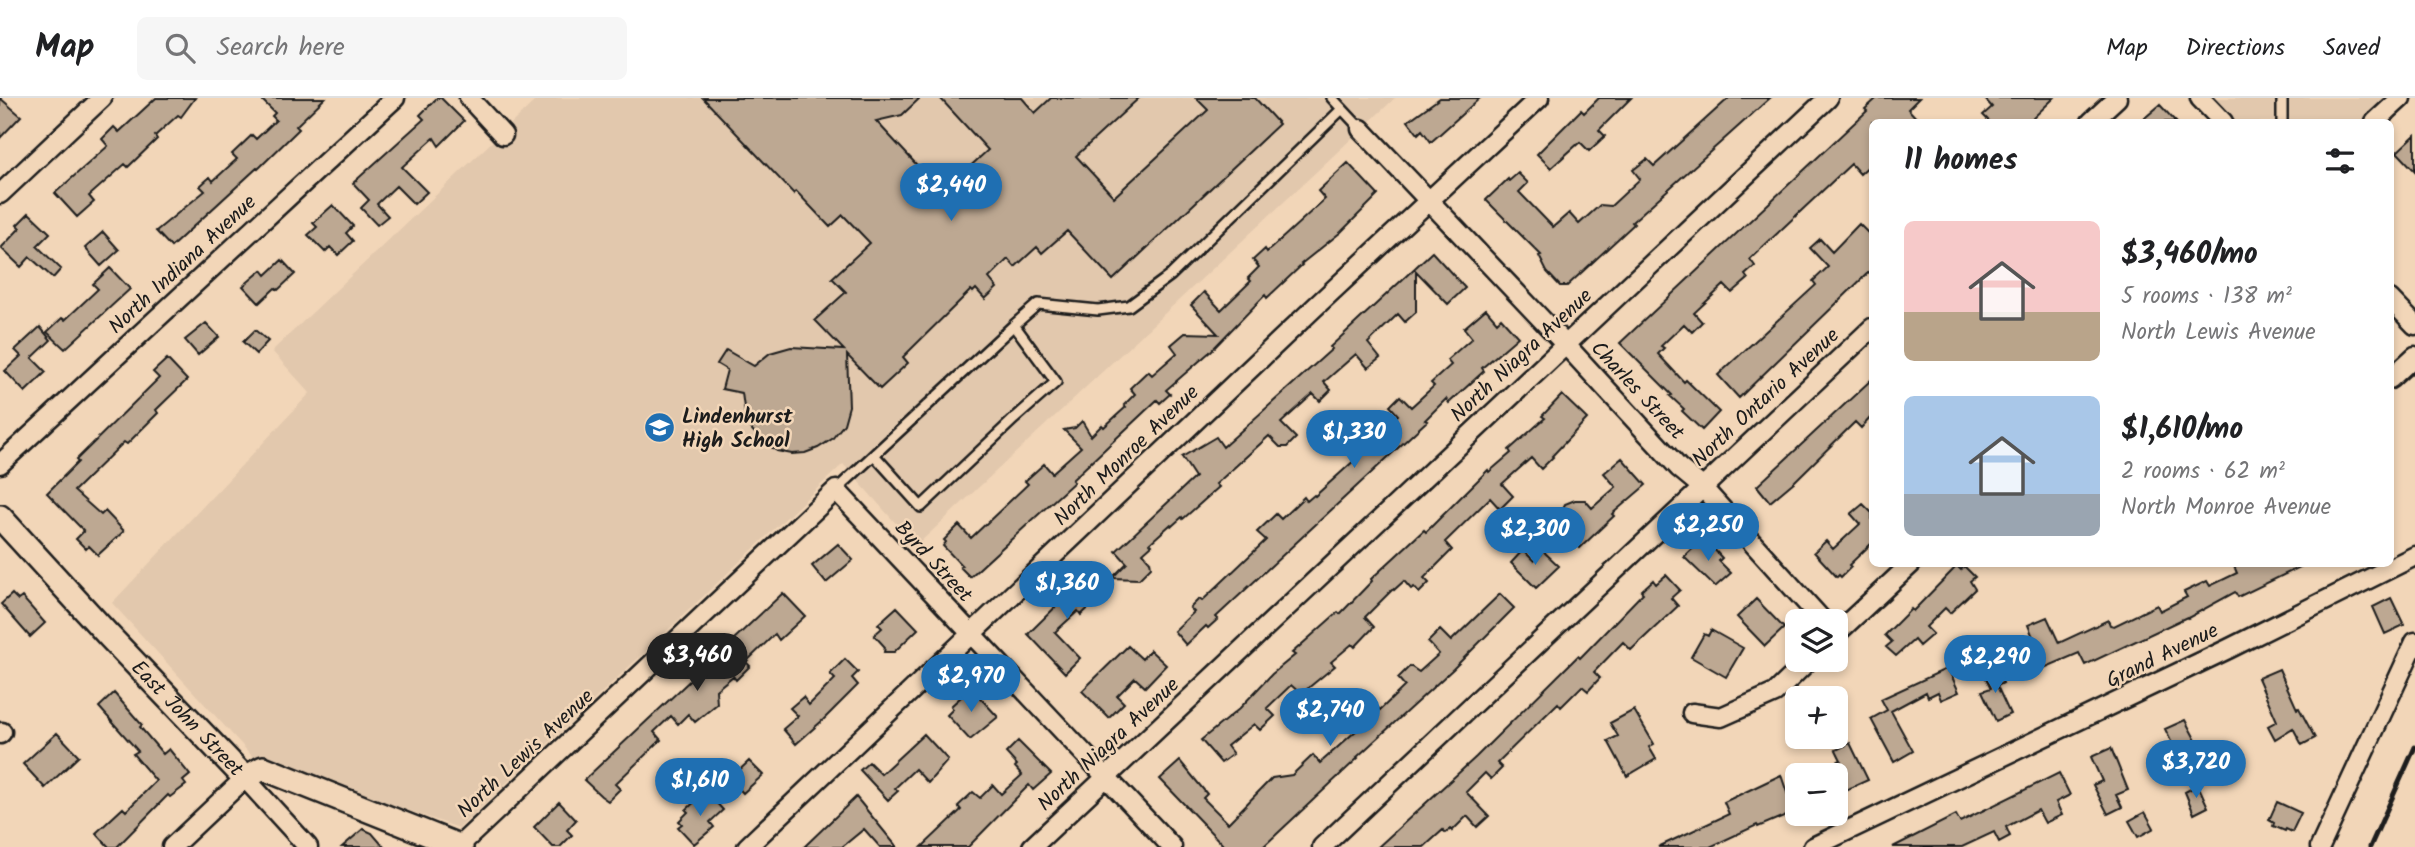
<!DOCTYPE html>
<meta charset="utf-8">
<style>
:root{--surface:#fff;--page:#f6f6f6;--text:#202124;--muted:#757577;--line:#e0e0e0;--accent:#1f6fb2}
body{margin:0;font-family:Kalam,sans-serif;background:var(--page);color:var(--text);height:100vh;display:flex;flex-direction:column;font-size:26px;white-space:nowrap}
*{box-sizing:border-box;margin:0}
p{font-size:23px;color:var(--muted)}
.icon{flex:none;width:38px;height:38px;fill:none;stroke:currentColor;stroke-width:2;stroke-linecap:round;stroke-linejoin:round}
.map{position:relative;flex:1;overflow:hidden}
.side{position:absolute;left:1869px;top:21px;width:525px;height:448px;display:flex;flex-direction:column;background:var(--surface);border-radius:10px;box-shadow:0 4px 10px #0003}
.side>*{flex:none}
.buttons{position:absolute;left:1785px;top:511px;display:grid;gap:14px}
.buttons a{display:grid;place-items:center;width:63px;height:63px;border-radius:10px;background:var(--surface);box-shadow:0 4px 10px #0003;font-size:35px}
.price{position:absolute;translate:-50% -60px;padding:0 16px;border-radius:24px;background:var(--accent);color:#fff;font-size:23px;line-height:46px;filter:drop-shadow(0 2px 4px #0008)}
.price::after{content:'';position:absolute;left:50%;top:42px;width:21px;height:16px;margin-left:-10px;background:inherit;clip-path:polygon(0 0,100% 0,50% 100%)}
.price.active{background:#222;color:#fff}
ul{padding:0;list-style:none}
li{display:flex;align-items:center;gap:21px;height:175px;padding:0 35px}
li span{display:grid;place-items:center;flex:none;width:196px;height:140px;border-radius:10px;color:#555}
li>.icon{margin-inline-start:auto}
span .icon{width:84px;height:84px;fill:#fffc;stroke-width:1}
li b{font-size:30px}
h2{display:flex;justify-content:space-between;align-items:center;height:84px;padding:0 35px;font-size:30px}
header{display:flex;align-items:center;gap:42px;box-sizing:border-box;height:98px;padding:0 35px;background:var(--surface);border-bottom:2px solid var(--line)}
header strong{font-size:33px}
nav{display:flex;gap:38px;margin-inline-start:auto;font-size:24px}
.search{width:490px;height:63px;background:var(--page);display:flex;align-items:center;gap:18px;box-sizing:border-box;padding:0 24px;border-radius:10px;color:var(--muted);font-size:26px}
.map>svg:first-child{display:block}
</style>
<header>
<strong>Map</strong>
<div class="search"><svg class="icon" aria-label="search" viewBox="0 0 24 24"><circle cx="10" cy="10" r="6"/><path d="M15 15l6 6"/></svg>Search here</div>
<nav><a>Map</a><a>Directions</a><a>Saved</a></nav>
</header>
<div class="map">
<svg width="2415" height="749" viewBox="0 0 2415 749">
<rect width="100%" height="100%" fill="#f2d6b8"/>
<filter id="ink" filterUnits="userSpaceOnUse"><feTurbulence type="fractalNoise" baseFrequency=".0143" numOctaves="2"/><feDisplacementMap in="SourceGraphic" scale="14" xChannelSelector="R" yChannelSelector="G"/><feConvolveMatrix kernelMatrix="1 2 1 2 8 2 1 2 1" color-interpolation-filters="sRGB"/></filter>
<g filter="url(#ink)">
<path fill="#e2c8ad" d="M538 0H1395L916 448 843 366 459 730 252 658 112 505 310 295 272 253Z
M2202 0H2401L2375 24H2225Z"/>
<path fill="#bda892" stroke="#1c1c1c" stroke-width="2" d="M0 0 21 18 0 40Z
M156 0H195L181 19 178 17 155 38 157 41 128 69 125 66 89 98 94 104 77 119 55 95 108 48 102 41 114 29 119 34Z
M260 0H325L296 28 299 31 258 71 257 70 171 149 156 133 205 93 200 88 210 79 213 83 237 61 232 56 252 37 256 41 276 22 272 18 275 15Z
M437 0H441L464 23 439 48 434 40 402 69 427 94 414 106 396 88 377 106 388 118 377 127 361 110 369 102 353 85 424 21 420 17Z
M703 0H920L902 17 876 23 942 94 988 52 940 0H1022L1035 15 1051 0H1139L1076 58 1114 99 1208 12 1196 0H1255L1279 26 1113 182 1067 133 1042 155 1037 149 1015 169 1008 161 989 180 997 190 985 201 976 191 973 194 971 192 903 259 908 265 880 291 847 257 849 308 844 326 832 341 818 350 805 355 792 356 777 353 762 343 752 332 745 317 742 295 722 291 727 272 717 266 726 252 754 268 770 255 791 249 844 252 815 222 846 194 832 180 870 145 843 117 830 129 796 93 794 96Z
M1440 0H1480L1431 44 1422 32 1418 36 1408 23Z
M1599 0H1631L1599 32 1605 38 1589 53 1580 44 1551 70 1537 56 1581 12 1584 15Z
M1729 0H1770L1632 124 1634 126 1567 188H1560L1547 174 1539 158 1541 157 1486 102 1508 81 1509 83 1518 75 1528 85 1519 94 1553 129 1569 115 1579 126 1600 107 1611 108 1640 81 1633 72 1647 61 1654 68Z
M1877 0H1919L1908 11 1920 24H1872V65L1860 76 1851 66 1750 161 1755 168 1745 177 1748 181 1732 195 1724 187 1694 215 1702 224 1692 234 1684 226 1661 248 1664 250 1658 256 1684 284 1686 282 1719 314 1702 332 1682 313 1684 311 1670 298 1672 297 1620 245 1867 13 1865 11Z
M1984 0H2054L2029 24H1990L1983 17 1992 9Z
M2160 7 2176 24H2140Z
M2415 37V73L2397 54Z
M1348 65 1378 97 1341 134 1301 166 1302 167 1267 200 1265 197 1211 253 1166 292 1170 296 1160 305 1157 302 1072 382 1074 384 970 479 960 469 962 468 943 448 946 444 944 442 959 427 971 440 1028 386 1025 383 1044 366 1052 375 1081 349 1064 332 1075 330 1082 323 1091 338 1102 327 1104 329 1126 309 1124 307 1135 296 1130 290 1148 273 1152 277 1177 255 1171 247 1185 235 1218 236 1191 207 1204 194 1221 212 1251 183 1248 180 1259 169 1253 162 1265 151 1267 154 1325 101 1318 93Z
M333 107 353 128 346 135 353 143 338 157 330 149 325 154 308 137 317 129 313 125Z
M29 115 50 135 37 148 61 171 53 180 30 159 21 169 1 150 20 130 17 127Z
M1859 126 1872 139V171L1739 300 1718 277 1816 187 1813 183 1828 169 1810 150 1820 141 1832 154Z
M103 134 119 152 101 168 85 150Z
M1432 154 1465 190 1448 206 1416 173V214L1405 224 1398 216 1368 245 1380 260 1368 270 1356 256 1324 284 1331 292 1320 303 1313 296 1281 325 1296 340 1287 349H1280L1269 338 1216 386 1219 389 1183 421 1182 419 1172 428 1170 427 1150 445 1152 447 1143 455 1150 463 1151 469 1139 481 1112 480 1127 465 1116 453 1195 379 1182 359 1216 339 1223 349 1332 251 1330 249Z
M282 162 295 176 278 192 275 190 259 205 243 188 262 172 266 177Z
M110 170 130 191 65 251 47 234 62 220 65 222 98 191 93 186Z
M1486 211 1497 224 1501 220 1518 239 1482 270 1484 273 1449 305 1446 301 1425 322 1427 323 1216 519 1218 521 1208 530 1206 528 1186 547 1174 533 1194 514 1190 510 1199 501 1202 503 1266 442 1257 434 1276 416 1281 421 1304 399 1307 403 1314 397 1315 398 1389 331 1386 328 1398 317 1390 308 1400 298 1411 309 1434 288 1431 285 1451 267 1447 262 1472 240 1464 230Z
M206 225 219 239 198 257 185 242Z
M40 229 51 242 32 260 46 274 25 294 5 273 21 258 15 252Z
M255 232 268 243 256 256 243 244Z
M167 261 187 282 156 312 158 315 127 346 124 344 74 393 101 417 105 413 124 433 98 457 89 448 86 451 76 441 84 433 47 395 78 364 76 362 159 280 153 274Z
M1872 281V318L1861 330 1855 324 1795 383 1770 404 1757 388Z
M1562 297 1587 321 1552 358 1553 359 1541 371 1531 360 1502 386 1513 398 1500 411 1490 400 1445 444 1452 452 1424 480 1429 485 1419 495 1414 489 1411 491 1404 483 1394 492 1393 491 1365 519 1374 529 1355 549 1352 546 1331 564 1335 568 1301 596 1291 587 1267 610 1275 618 1260 632 1254 626 1227 648 1233 656 1221 665 1201 642 1239 611 1272 576 1295 557 1292 555 1338 514 1340 516 1372 483 1371 481 1424 432 1426 434 1488 372 1489 374 1511 355 1509 352 1545 320 1542 318Z
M1622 360 1646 387 1612 416 1614 418 1580 450 1557 426 1558 420 1565 406 1575 402H1585L1592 410 1616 389 1604 375Z
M1863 406 1872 415V445L1849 467 1851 469 1841 479 1839 477 1837 479 1814 454 1826 443 1833 451 1860 426 1851 416Z
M1704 440 1722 460 1719 463 1731 475 1715 489 1684 459Z
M838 446 853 462 826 485 812 468Z
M1523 452 1534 463 1543 453 1559 468 1536 490 1511 465Z
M2233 466H2306L2238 499 2235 494 2188 520 2187 519 2085 567 2079 555 2037 573 2033 564 2030 565 2020 544 2033 539 2028 527 2047 519 2059 545 2108 522 2110 527 2114 528 2157 507 2160 513 2187 499 2184 494 2207 483 2210 488 2237 475Z
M1957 468 1961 472 1964 468 1975 479 1970 483 1975 491 1950 515 1945 510 1926 529 1933 536 1919 548 1914 542 1896 558 1886 549 1892 544 1885 537 1911 511 1913 513Z
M1092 473 1109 491 1081 517 1078 513 1055 534 1080 560 1065 575 1028 536Z
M1666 477 1680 492 1671 500 1678 508 1631 552 1623 544 1594 574 1600 580 1588 593 1582 588 1561 609 1558 605 1497 665 1502 670 1491 681 1485 675 1466 694 1489 718 1477 729 1467 718 1452 733 1451 731 1446 735 1443 732 1424 749H1378L1476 659 1578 558 1580 560 1643 495 1641 493 1653 482 1656 486Z
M783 495 805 518 779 542 775 536 746 564 750 568 736 582 733 578 716 592 717 606 695 624 688 616 678 626 671 618 654 634 661 642 615 686 620 691 608 703 601 698 584 682Z
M12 496 18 502 22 499 45 525 30 539 1 506Z
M1500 496 1514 510 1453 571 1357 659 1358 660 1263 749H1225L1160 681 1180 663 1207 696 1203 700 1228 725 1272 680 1292 677 1313 657 1320 665 1367 623 1361 617 1374 606 1380 612 1405 588 1398 580 1410 568 1419 574 1439 556 1428 544 1440 532 1451 543Z
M2391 500 2404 527 2385 536 2373 509Z
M1756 501 1784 530 1765 548 1737 519Z
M897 509 918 531 894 554H884L885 549 874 537 882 530 878 526Z
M1711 532 1743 550 1726 579 1691 559 1704 536 1708 538Z
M1128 548 1142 561 1150 552 1166 567 1145 589 1135 580 1117 598 1124 605 1109 620 1082 593Z
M845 561 858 574 852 580 858 587 823 622 796 646 783 631 798 618 790 610 803 599 809 607 835 581 830 576Z
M1995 569 2003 585 1997 588 2010 616 1996 623 1982 593 1991 590 1983 574Z
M1948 570 1959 594 1941 602 1938 594 1928 599 1926 594 1891 613 1913 653 1894 664 1871 621 1887 612 1881 601Z
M2279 571 2297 611 2299 610 2315 640 2302 647 2293 630 2275 641 2268 628 2277 623 2258 580Z
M971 590 998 619 970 642 947 617 953 611 951 608Z
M114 595 142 627 140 629 163 656 169 651 190 677 183 683 186 687 170 699 168 697 117 749H109L96 735 123 710 126 713 156 683 133 656 138 653 99 609Z
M1634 612 1654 646 1649 649 1656 661 1627 678 1608 643 1618 638 1610 625Z
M2185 622 2201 652 2180 662 2165 631Z
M57 635 79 658 45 690 23 666Z
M924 636 948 662 928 685 915 671 895 690 898 693 888 702 860 672 869 664 881 676Z
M1018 643 1051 676 1033 692 1029 687 968 749H922L961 712 958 708 973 694 980 700 993 687 1001 696 1022 677 1015 669 1017 667 1006 655Z
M1850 645 1868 682 1846 692 1834 665 1841 662 1836 652Z
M2111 650 2128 692 2116 697 2122 709 2108 716 2093 687 2102 683 2091 659Z
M749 663 763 677 743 695 730 681Z
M2059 675 2070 697 2056 704 2062 717 2045 725 2038 712 2006 729 2010 738 1999 744 1994 734 1962 749H1893L1956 717 1960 724Z
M1781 677 1794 715 1779 721V720L1758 729 1757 727 1710 749H1658L1729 716 1724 704Z
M2198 687 2208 709 2194 716 2185 694Z
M706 693 723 712 710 724 714 729 694 746 678 729 682 726 679 723 688 714 686 712Z
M856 699 897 749H880L864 731 842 749H804Z
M559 704 576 722 567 732 572 737 560 749H553L534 729Z
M2277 704 2301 715 2292 734 2286 731 2285 733 2273 728 2274 725 2269 722Z
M2145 714 2154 730 2138 739 2129 723Z
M363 731 372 735 384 749H342Z"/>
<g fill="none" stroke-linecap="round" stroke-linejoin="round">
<defs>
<path id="lane" d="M1332 0 1361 31
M2282 0V24
M874 357 921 409 1014 321 1056 284 1014 227 1038 206 1098 212 1129 208 1171 177 1342 11
M836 392 1014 227"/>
<path id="street" d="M469 0 503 37
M2200 0 2223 24
M2091 24 2117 0
M2375 24 2401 0
M1361 31 1565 246 1679 370 1702 389 1823 523
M0 96 102 0
M2390 201 2415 227
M2390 281 2415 258
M0 366 395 0
M1836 536 1911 466
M1692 615 1721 619 1775 595 1809 562
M0 636 2 634
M459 748 836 392 1172 749
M172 749 245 680 308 749
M747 749 1314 210 1539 0
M1032 749 1828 0
M1322 749 1872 230
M1813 749 2228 551 2415 458
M2320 749 2415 544"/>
<g id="secondary">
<path id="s1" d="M0 419 109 538 245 680 263 670 461 749"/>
</g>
</defs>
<use href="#lane" stroke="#1c1c1c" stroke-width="14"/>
<use href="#street" stroke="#1c1c1c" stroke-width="23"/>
<use href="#secondary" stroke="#1c1c1c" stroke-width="28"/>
<use href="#lane" stroke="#f2d6b8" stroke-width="9"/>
<use href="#street" stroke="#f2d6b8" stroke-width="18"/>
<use href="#secondary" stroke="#f2d6b8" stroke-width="23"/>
<path stroke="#1c1c1c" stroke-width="5" d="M2370 749 2415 649"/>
</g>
</g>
<defs>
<symbol id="school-disc" viewBox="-11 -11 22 22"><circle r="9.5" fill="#1f6fb2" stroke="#f2d6b8"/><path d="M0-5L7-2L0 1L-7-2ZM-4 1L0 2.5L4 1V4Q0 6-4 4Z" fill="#fff"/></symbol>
</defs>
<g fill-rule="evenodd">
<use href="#school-disc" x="642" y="312" width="35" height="35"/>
</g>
<g text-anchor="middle" stroke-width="5" stroke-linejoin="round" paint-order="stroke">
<g font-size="21" fill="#1c1c1c" stroke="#f2d6b8">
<text transform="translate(182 166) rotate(-43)" y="7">North Indiana Avenue</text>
<text transform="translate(1521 257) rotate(-43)" y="7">North Niagra Avenue</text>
<text transform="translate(1638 292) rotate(47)" y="7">Charles Street</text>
<text transform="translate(1765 299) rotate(-43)" y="7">North Ontario Avenue</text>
<text transform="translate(1126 357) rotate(-44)" y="7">North Monroe Avenue</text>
<text transform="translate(934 463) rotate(47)" y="7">Byrd Street</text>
<text transform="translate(2162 557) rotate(-26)" y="7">Grand Avenue</text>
<text dy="7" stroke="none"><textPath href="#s1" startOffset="275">East John Street</textPath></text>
<text transform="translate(1108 646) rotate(-43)" y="7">North Niagra Avenue</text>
<text transform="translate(525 655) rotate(-43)" y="7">North Lewis Avenue</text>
</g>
<g font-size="21" font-weight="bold" fill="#1c1c1c" stroke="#f2d6b8" text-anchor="start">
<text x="682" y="325">Lindenhurst<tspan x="682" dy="24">High School</tspan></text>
</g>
</g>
</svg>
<div class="buttons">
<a><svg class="icon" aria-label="layers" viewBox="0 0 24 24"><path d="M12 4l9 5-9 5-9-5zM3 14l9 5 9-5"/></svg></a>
<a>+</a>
<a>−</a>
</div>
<b class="price" style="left:951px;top:125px">$2,440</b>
<b class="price" style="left:1354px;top:372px">$1,330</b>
<b class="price" style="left:1708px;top:465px">$2,250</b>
<b class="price" style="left:1535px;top:469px">$2,300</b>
<b class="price" style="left:1067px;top:523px">$1,360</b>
<b class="price active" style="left:697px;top:595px">$3,460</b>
<b class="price" style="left:1995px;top:597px">$2,290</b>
<b class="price" style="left:971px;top:616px">$2,970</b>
<b class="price" style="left:1330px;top:650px">$2,740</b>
<b class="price" style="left:2196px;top:702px">$3,720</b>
<b class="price" style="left:700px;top:720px">$1,610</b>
<section class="side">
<h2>11 homes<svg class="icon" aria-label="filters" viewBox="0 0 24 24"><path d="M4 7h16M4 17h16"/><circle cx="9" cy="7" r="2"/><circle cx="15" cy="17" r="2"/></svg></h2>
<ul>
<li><span style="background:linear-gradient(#f6c9c9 65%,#b9a48a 0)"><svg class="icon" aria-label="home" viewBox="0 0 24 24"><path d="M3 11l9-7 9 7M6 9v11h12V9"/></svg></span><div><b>$3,460/mo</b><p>5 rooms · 138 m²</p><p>North Lewis Avenue</p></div></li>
<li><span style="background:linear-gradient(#a9c7e8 70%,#9aa5b1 0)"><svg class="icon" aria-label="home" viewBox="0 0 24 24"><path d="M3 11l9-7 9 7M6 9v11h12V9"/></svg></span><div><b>$1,610/mo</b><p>2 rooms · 62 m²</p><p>North Monroe Avenue</p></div></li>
</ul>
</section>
</div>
